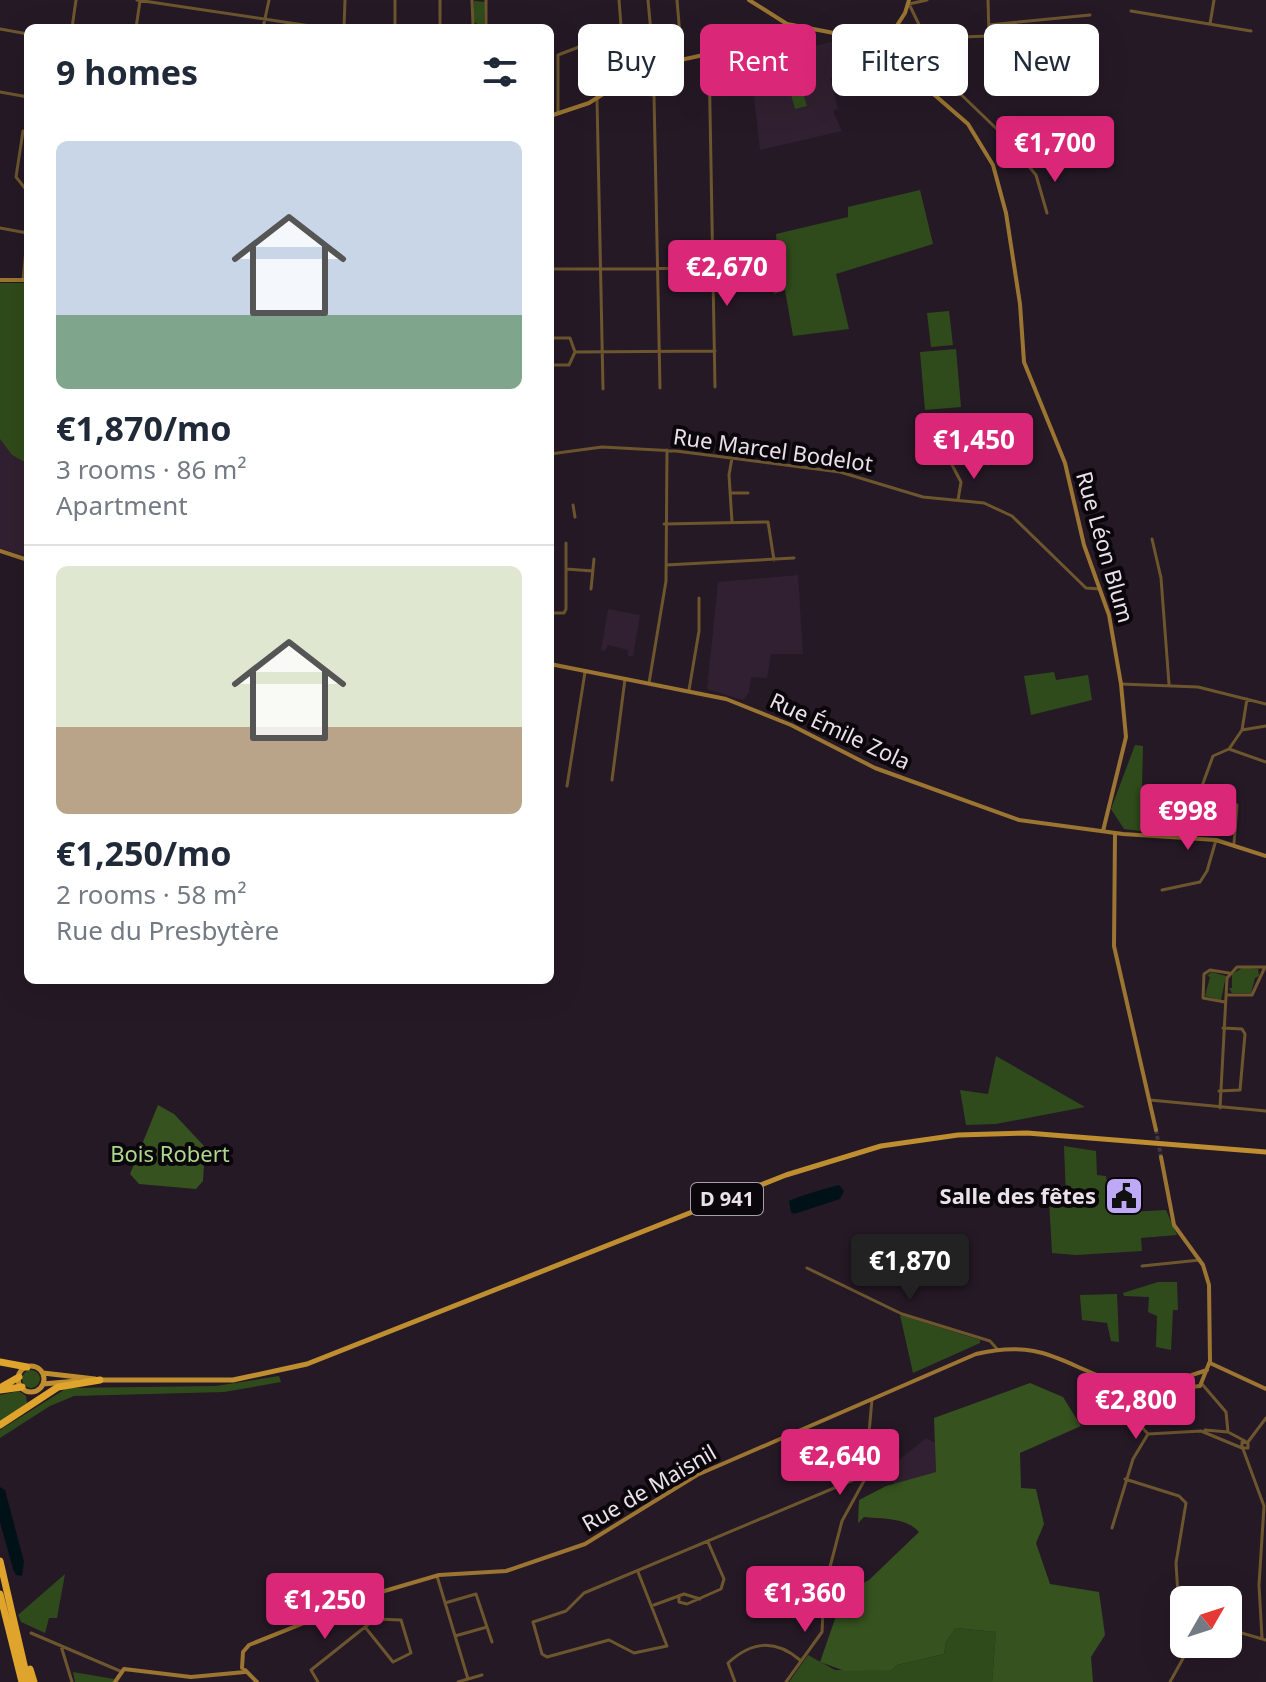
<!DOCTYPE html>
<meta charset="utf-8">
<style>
:root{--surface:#fff;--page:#f6f6f7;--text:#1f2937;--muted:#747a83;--line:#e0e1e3;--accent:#db2777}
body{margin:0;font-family:"Noto Sans",sans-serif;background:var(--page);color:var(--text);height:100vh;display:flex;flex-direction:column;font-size:30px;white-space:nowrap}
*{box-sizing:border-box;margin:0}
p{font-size:26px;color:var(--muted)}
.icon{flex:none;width:44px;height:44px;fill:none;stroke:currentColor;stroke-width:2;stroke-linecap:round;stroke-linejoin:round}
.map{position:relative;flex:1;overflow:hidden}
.drawer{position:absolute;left:24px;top:24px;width:530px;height:960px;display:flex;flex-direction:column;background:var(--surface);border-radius:12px;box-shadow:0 8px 32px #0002}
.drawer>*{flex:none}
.hud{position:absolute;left:578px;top:24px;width:568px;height:72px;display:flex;gap:16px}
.needle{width:52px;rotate:51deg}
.fabs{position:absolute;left:1170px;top:1586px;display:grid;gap:16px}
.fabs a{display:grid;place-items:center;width:72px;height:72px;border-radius:12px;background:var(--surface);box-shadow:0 8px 32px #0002;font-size:40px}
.price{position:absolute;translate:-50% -68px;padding:0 18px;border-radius:8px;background:var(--accent);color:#fff;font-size:26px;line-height:52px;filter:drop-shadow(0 2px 4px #0008)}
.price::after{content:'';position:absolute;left:50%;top:48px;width:24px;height:18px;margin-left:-12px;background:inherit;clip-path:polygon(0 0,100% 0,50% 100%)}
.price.active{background:#222;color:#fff}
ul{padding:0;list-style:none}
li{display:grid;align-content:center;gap:16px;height:424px;padding:0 32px}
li+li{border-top:2px solid var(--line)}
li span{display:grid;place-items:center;height:248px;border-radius:12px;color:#555}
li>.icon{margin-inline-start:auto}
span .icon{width:144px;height:144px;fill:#fffc;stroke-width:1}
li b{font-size:34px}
h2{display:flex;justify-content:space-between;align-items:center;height:96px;padding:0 32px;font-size:34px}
.chip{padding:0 28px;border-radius:12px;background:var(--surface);box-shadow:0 8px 32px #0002;font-size:28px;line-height:72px}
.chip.active{background:var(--accent);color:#fff}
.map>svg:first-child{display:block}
</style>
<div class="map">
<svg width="1266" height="1682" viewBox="0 0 1266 1682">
<rect width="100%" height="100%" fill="#251925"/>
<path fill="#312031" d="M808 37 810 47 835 41 838 43 841 75 830 78 838 109 833 111 842 131 760 150 753 89 757 88 754 61 791 52 789 41Z
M0 439 12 455 28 464V556L0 549Z
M798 575 803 654H771L767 678 751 677 749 692 743 700 707 689 718 582Z
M608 609 640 615 633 656H628V650L608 645 605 651 601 650Z
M926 1438 935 1443 936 1472 895 1484 890 1476 893 1465Z
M889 1444 895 1454 893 1459 869 1476 872 1456Z"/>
<path fill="#304b1b" d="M474 1 485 2 484 28 474 22Z
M800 84 807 106 795 109 789 87Z
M920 190 933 244 836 274 849 329 793 336 785 290 774 294 771 250 777 249 776 234 848 217V207Z
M0 283H28V464L12 455 0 439Z
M949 311 953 345 931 347 927 313Z
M956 349 961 407 925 410 920 352Z
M1054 672 1056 680 1088 675 1092 700 1031 715 1024 676Z
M1135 745 1143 746 1141 831 1124 829 1111 809Z
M1244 967 1258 969 1259 976 1255 978 1251 993H1232L1229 988H1232V974Z
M1211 972 1226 976 1221 1000 1205 996 1210 977 1207 976Z
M996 1056 1085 1107 996 1124 966 1125 960 1090 988 1094Z
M1064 1146 1096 1151 1097 1175 1106 1176 1111 1213 1166 1210 1177 1235 1141 1238 1142 1251 1076 1255 1052 1253 1049 1200 1066 1197Z
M1158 1282H1177L1178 1310H1173L1171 1350 1156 1347 1157 1316 1148 1312 1149 1297 1124 1296 1123 1293Z
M1117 1294 1119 1342 1111 1341 1107 1323 1082 1320 1080 1295Z
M900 1315 980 1340V1343L913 1373Z
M22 1379a9 9 0 1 1 18 0a9 9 0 1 1-18 0Z
M279 1376 281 1382 224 1392 74 1396 50 1406 0 1438V1430L67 1388 216 1386Z
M19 1391 26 1396 27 1403 0 1422V1395Z
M65 1574 57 1618H49L45 1633 21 1622 18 1615Z
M956 1628 996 1632 992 1682H789L808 1655 835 1670H892L897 1665 944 1654 946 1642Z
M73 1672 114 1679 113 1682H75Z"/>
<path fill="#36521f" d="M158 1105 174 1114 205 1147 203 1181 196 1189 139 1184 130 1174Z
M1030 1383 1063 1397 1081 1426 1020 1453 1021 1488 1036 1489 1044 1524 1036 1543 1050 1584 1099 1592 1105 1635 1091 1657 1093 1682H992L996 1632 956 1628 946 1642 944 1654 897 1665 892 1670 845 1671 820 1662 844 1593 869 1580 919 1532C906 1517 882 1519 864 1517L858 1523 859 1500 886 1486 936 1472 934 1418Z"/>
<path fill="#001217" d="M839 1185 844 1191 840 1199 794 1214 791 1212 789 1201C796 1197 830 1187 839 1185Z
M0 1487 5 1490 24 1562 22 1576 16 1575 13 1569 0 1522Z"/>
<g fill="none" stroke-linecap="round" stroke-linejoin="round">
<path stroke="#433743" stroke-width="4" stroke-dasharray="4 2" stroke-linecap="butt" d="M1156 1130 1161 1157"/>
<path stroke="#6d562e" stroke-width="3" d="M137 0 324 28
M472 0 473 25 479 28
M486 0V28
M648 0 654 65
M677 0 682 59
M927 0 909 4 946 80 1003 135 1036 175 1047 213
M1131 11 1251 31
M1210 24 1214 0
M989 25 1090 15
M72 28 76 0
M136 28 140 1
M263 28 269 0
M344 28 345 0
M395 28V0
M440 28V0
M0 29 28 34
M961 37 989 36 988 0
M709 55 715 387
M609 91 654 95 660 388
M0 92 28 97
M597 99 603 389
M558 113V55L618 32 621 26 619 0
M23 131 16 177 28 192
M0 228 27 233
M550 269 770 268
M23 280 28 229
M550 338H570L575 352 569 365H550
M575 352 715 351
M550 454 602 447 676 451 840 472 923 497 984 503 1012 516 1086 588 1100 589
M730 493H748
M958 500 961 482 951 463 962 450
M573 505 575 517
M732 522 729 475 732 458
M664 524 768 522 774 560
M1152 539 1161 578 1169 684
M666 565 794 558
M566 569 593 571
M591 589 594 559
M550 613H564L566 609V543
M649 683 666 581 667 450
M1121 684 1198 687 1266 704
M689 690 699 631V598
M1242 730 1266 726
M1229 749 1266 762
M612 780 625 679
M567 786 585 672
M1234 843 1237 805 1202 786 1213 756 1229 749 1242 730 1247 699
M1162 890 1200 882 1207 871 1216 840
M1227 995H1252L1265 967
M1225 1002 1203 998 1204 974 1210 970 1229 973
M1219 1091 1240 1090 1245 1034 1242 1029 1223 1028
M1150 1100 1266 1111
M1220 1108 1227 978 1237 967H1266
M1142 1266 1200 1260
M807 1268 902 1314 990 1341 998 1350
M1123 1384V1406L1148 1434 1201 1431 1242 1448
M1202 1384 1226 1412 1228 1432
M1205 1430 1228 1432 1245 1441
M1242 1442 1248 1443V1448H1242Z
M1248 1442 1266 1418
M1243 1449 1264 1506 1259 1585 1262 1638
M1125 1479 1179 1496 1186 1503 1176 1563 1179 1611 1184 1614
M1112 1528 1133 1459 1148 1434
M638 1572 667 1646 634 1653 609 1640 547 1657 542 1654 533 1622 566 1611 584 1593 865 1475
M437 1576 468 1679 458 1682
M679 1596V1602L687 1604 721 1589 724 1579 708 1542
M789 1600 824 1603
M445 1603 476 1594 487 1627 455 1636
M654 1605 684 1594 700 1599
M365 1627 393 1662 411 1653 401 1620 375 1619
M487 1627 492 1642
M1228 1629 1266 1640
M31 1633 120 1671
M61 1646 72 1682
M468 1679 482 1675
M318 1682 311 1670 375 1619 377 1593
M735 1682 728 1663C752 1641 775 1639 800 1660
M786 1682 822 1632 824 1590 842 1521 865 1479 872 1399
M1170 1682 1191 1644"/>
<path stroke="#9b7531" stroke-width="4" d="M749 0 787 24 834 33 881 65 930 91 968 124 993 165 1006 213 1020 304 1024 362 1065 463 1084 545 1109 615 1121 684 1126 737 1103 831
M874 61 905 13 909 0
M550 116 589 103 644 68 786 37 793 25
M0 280H28
M0 551 28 560
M550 664 726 699 791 725 875 768 1019 820 1123 834 1216 840 1266 856
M1115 833 1114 946 1156 1130
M1210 1363 1266 1389
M1184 1386 1192 1375 1207 1370
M242 1668 243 1652 249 1645 381 1592 439 1575 506 1571 585 1544 697 1475 976 1354C1047 1337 1066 1369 1126 1385 1150 1392 1178 1389 1200 1386L1210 1361 1209 1285 1203 1265 1174 1225 1161 1157
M245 1670 257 1682
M115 1682 124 1669 191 1677 245 1672"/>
<path stroke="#bf8e30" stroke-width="5" d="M18 1379a13 13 0 1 1 26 0a13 13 0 1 1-26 0Z
M43 1373 95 1379
M99 1380H233L307 1364 786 1175 881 1146 958 1135 1027 1133 1266 1152
M43 1384 77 1381"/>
<path stroke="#dfa42c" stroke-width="7" d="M0 1362 27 1367
M3 1386 19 1377
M0 1390 22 1387
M0 1425 58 1387 100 1380
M0 1561 28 1682
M0 1594 22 1682
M30 1669 34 1682"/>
</g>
<defs>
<symbol id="civic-square" viewBox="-11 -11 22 22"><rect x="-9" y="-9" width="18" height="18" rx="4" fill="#bda9f5" stroke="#0b060b"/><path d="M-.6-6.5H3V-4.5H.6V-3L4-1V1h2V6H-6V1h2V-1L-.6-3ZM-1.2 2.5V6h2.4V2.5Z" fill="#111"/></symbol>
</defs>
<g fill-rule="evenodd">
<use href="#civic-square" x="1102" y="1174" width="44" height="44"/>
</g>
<g text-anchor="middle" stroke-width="8" stroke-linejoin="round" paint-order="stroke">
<rect fill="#0b060b" stroke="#a79fa7" stroke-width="2" x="691" y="1183" width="72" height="32" rx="6"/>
<g font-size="20" font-weight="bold" fill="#eae1ea">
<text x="727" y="1206">D 941</text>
</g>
<g font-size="22" fill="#eae1ea" stroke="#0b060b">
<text transform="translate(773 450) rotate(8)" y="8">Rue Marcel Bodelot</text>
<text transform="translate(1105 547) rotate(74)" y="8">Rue Léon Blum</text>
<text transform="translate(840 731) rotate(25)" y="8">Rue Émile Zola</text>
<text transform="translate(649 1488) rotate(-30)" y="8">Rue de Maisnil</text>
</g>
<g font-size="22" fill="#abd88b" stroke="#0b060b">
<text x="170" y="1162">Bois Robert</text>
</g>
<g font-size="22" font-weight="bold" fill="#eae1ea" stroke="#0b060b" text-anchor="end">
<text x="1096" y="1204">Salle des fêtes</text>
</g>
</g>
</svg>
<div class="fabs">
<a><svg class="needle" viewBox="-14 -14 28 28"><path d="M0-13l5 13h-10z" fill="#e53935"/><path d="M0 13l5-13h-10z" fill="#747a83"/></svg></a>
</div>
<b class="price" style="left:1055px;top:184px">€1,700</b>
<b class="price" style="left:727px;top:308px">€2,670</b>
<b class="price" style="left:974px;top:481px">€1,450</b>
<b class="price" style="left:1188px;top:852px">€998</b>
<b class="price active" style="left:910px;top:1302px">€1,870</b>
<b class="price" style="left:1136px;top:1441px">€2,800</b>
<b class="price" style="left:840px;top:1497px">€2,640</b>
<b class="price" style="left:805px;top:1634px">€1,360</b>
<b class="price" style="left:325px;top:1641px">€1,250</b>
<div class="hud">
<a class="chip">Buy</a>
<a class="chip active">Rent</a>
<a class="chip">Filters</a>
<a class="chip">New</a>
</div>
<section class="drawer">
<h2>9 homes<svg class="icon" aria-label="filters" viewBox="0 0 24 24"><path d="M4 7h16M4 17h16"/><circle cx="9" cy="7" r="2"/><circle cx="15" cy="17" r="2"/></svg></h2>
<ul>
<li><span style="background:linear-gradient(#c9d6e8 70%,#7fa58c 0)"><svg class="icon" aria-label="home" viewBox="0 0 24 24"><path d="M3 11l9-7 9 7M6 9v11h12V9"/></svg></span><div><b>€1,870/mo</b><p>3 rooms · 86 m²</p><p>Apartment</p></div></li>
<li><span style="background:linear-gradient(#dfe7d0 65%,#b9a48a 0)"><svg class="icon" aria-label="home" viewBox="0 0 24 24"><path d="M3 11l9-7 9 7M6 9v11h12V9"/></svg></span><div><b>€1,250/mo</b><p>2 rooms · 58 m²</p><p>Rue du Presbytère</p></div></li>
</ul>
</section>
</div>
